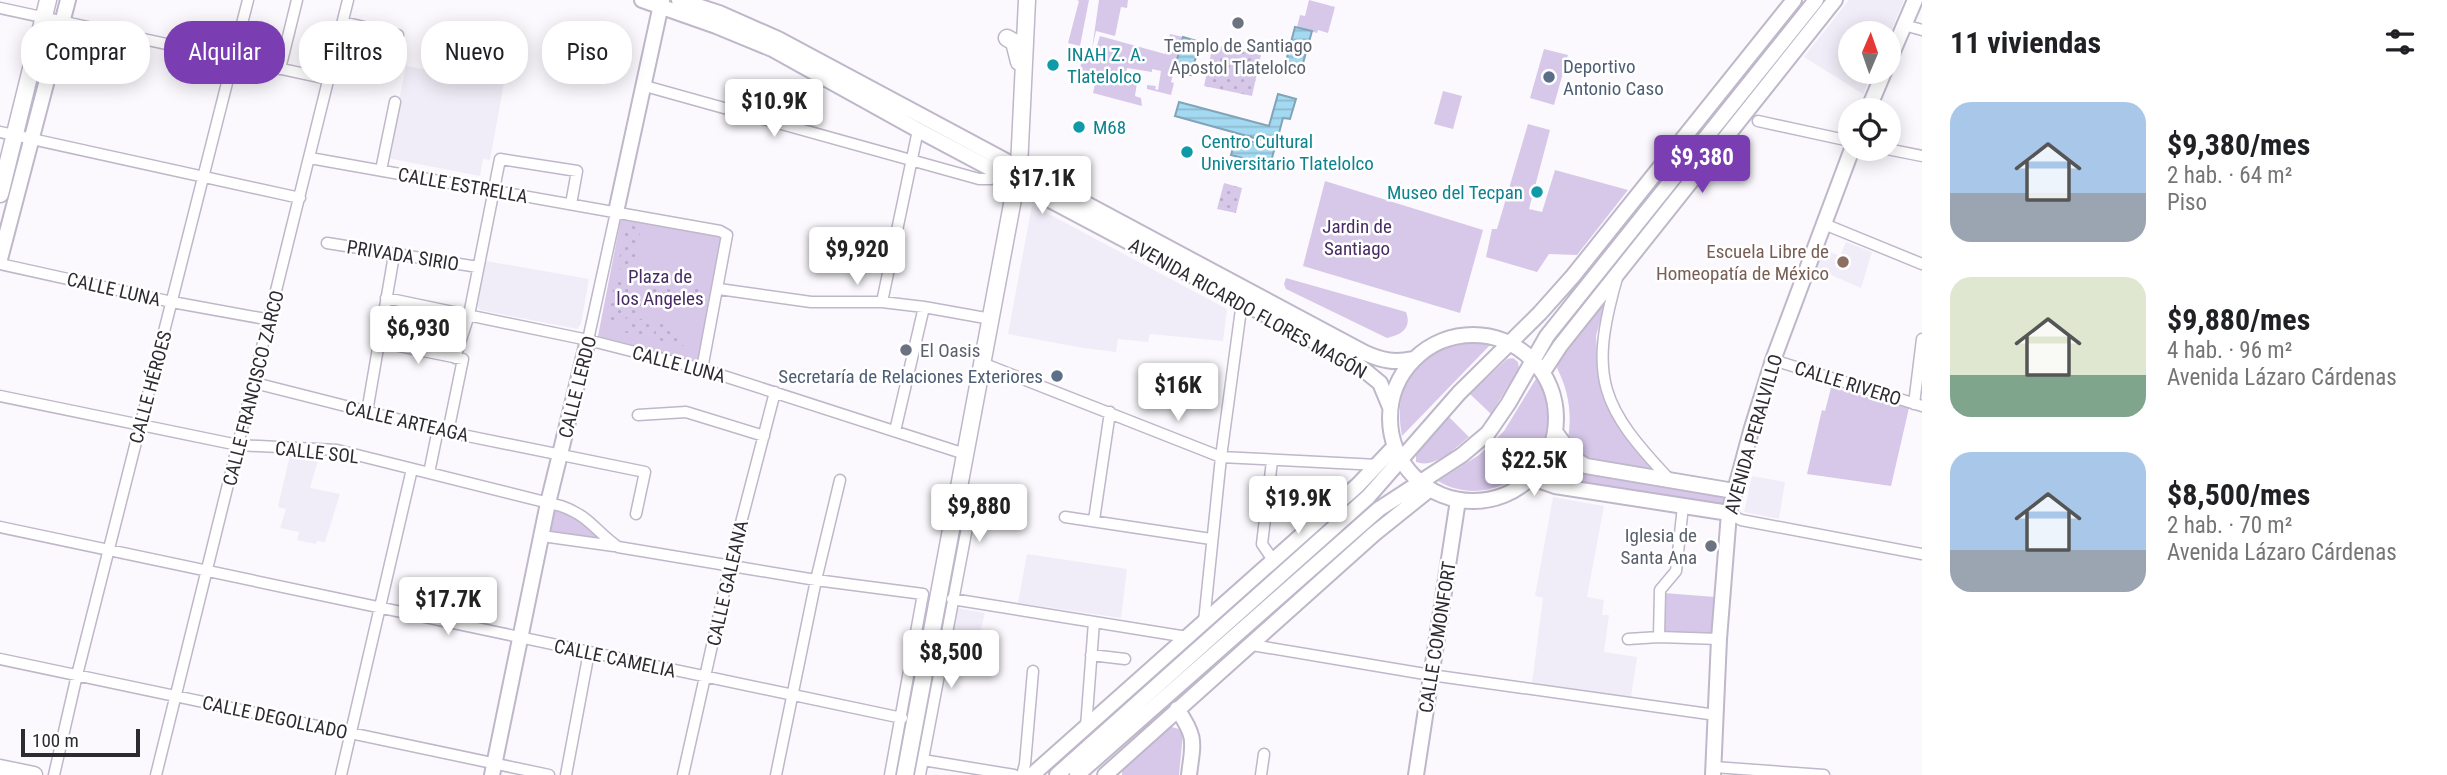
<!DOCTYPE html>
<html lang="es">
<meta charset="utf-8">
<style>
:root{--surface:#fff;--page:#f6f6f6;--text:#202124;--muted:#757577;--accent:#7b3db2}
body{margin:0;font-family:"Roboto Condensed",sans-serif;background:var(--page);color:var(--text);height:100vh;display:flex;flex-direction:column;font-size:26px;white-space:nowrap}
*{box-sizing:border-box;margin:0}
p{font-size:23px;color:var(--muted)}
.icon{flex:none;width:38px;height:38px;fill:none;stroke:currentColor;stroke-width:2;stroke-linecap:round;stroke-linejoin:round}
.map{position:relative;flex:1;overflow:hidden}
.sheet{display:flex;flex-direction:column;background:var(--surface);width:525px}
.sheet>*{flex:none}
.top-card{position:absolute;left:21px;top:21px;width:665px;height:63px;display:flex;gap:14px}
.needle{width:46px;rotate:2deg}
.buttons{position:absolute;left:1838px;top:21px;display:grid;gap:14px}
.buttons a{display:grid;place-items:center;width:63px;height:63px;border-radius:50%;background:var(--surface);box-shadow:0 4px 18px #0003;font-size:35px}
.scale{position:absolute;left:21px;bottom:18px;width:119px;box-sizing:border-box;padding-left:7px;border:4px solid #2d2a31;border-top:0;font-size:19px;line-height:24px;white-space:nowrap;color:#2d2a31;-webkit-text-stroke:5px #fff;paint-order:stroke}
.price{position:absolute;translate:-50% -60px;padding:0 16px;border-radius:7px;background:#fff;color:#222;font-size:23px;line-height:46px;filter:drop-shadow(0 2px 4px #0008)}
.price::after{content:'';position:absolute;left:50%;top:42px;width:21px;height:16px;margin-left:-10px;background:inherit;clip-path:polygon(0 0,100% 0,50% 100%)}
.price.current{background:var(--accent);color:#fff}
ul{padding:0;list-style:none}
li{display:flex;align-items:center;gap:21px;height:175px;padding:0 28px}
li span{display:grid;place-items:center;flex:none;width:196px;height:140px;border-radius:21px;color:#555}
li>.icon{margin-inline-start:auto}
span .icon{width:84px;height:84px;fill:#fffc;stroke-width:1}
li b{font-size:30px}
h2{display:flex;justify-content:space-between;align-items:center;height:84px;padding:0 28px;font-size:30px}
.pill{padding:0 24px;border-radius:28px;background:var(--surface);box-shadow:0 4px 18px #0003;font-size:24px;line-height:63px}
.pill.current{background:var(--accent);color:#fff}
main{display:flex;flex:1;min-height:0}
.map>svg:first-child{display:block}
</style>
<main>
<div class="map">
<svg width="1922" height="775" viewBox="0 0 1922 775">
<defs>
<pattern id="garden-dots" width="8" height="8" patternUnits="userSpaceOnUse" patternTransform="scale(1.75)"><rect width="8" height="8" fill="#d7c8ea"/><path d="M2 2h.1M6 6h.1" fill="none" stroke="#b9acc9" stroke-width="1.8" stroke-linecap="round"/></pattern>
<pattern id="water-rules" width="6" height="5" patternUnits="userSpaceOnUse" patternTransform="scale(1.75)"><rect width="6" height="5" fill="#a4d9f2"/><path d="M0 2.5h6" fill="none" stroke="#8ebad0"/></pattern>
</defs>
<rect width="100%" height="100%" fill="#fbf9fd"/>
<path fill="#f1edf8" d="M1849 0H1904L1888 38V33H1850V72H1873L1863 94 1804 57Z
M406 66 504 83 490 160 483 159 480 176 387 158Z
M1032 205 1227 309 1223 341 1150 334 1148 342 1118 339 1116 352 1083 348 1008 334Z
M1846 242 1872 252 1861 288 1815 268 1823 249 1840 256Z
M486 261 589 279 581 324 577 329 480 310 477 306Z
M290 455 319 457 310 488 340 494 325 542 317 541 316 544 297 540 299 532 280 528 286 509 278 507Z
M1752 476 1785 482 1779 519 1744 512Z
M1553 497 1604 506 1587 597 1604 600 1602 615H1609L1604 652 1637 657 1631 697 1532 683 1543 598 1535 596Z
M1027 554 1127 569 1121 618 1018 603Z
M957 608 985 613 979 637 952 631Z"/>
<path fill="#d7c8ea" d="M1077 0H1089L1080 46 1068 43 1079 1Z
M1099 0H1128L1127 8 1121 7 1115 36 1096 31 1092 49Z
M1309 0 1335 7 1328 33 1318 30 1317 33 1297 27 1300 15 1305 16Z
M1170 34 1183 37 1171 82 1174 83 1171 95 1147 89V85L1156 86 1155 89 1158 90 1161 71 1152 69V72L1127 68 1126 76H1119L1118 83H1137L1135 96 1141 98 1142 106 1093 93 1095 84 1083 82 1085 71 1080 70 1081 63 1077 62 1079 51 1094 55 1100 36 1165 54Z
M1544 49 1568 55 1554 105 1530 98Z
M1443 91 1462 96 1453 129 1434 124Z
M1528 124 1550 130 1529 209 1542 212 1555 170 1628 190 1577 255 1549 254 1537 272 1486 257 1492 229H1497Z
M1325 181 1483 230 1460 313 1303 266Z
M621 218 723 237 699 362 598 336Z
M1286 278 1406 312C1412 328 1402 335 1387 338L1286 289 1284 284Z
M1607 296 1596 336 1598 368 1604 393 1615 422 1657 475 1582 459 1568 439C1572 413 1569 392 1557 368L1562 352Z
M1479 341 1492 343 1402 436C1391 378 1422 346 1479 341Z
M1513 358 1518 362 1519 368 1491 414 1470 394 1507 359Z
M1537 377C1542 382 1544 389 1546 396 1566 459 1493 514 1438 481L1479 455 1504 431Z
M1832 384 1842 387 1841 390 1909 408 1891 486 1807 474 1820 418 1822 410 1825 411Z
M1448 416 1469 437C1455 448 1435 469 1416 462V455Z
M1560 456 1586 472 1721 496 1725 499V503L1723 507 1546 479 1554 469Z
M553 506 596 529 603 543 546 534Z
M1664 593 1715 597 1713 636 1663 632Z
M1168 726 1179 729 1183 734 1179 775H1122V768Z"/>
<path fill="url(#garden-dots)" d="M1213 45 1261 55 1252 96 1204 86Z
M1224 183 1242 188 1236 213 1217 209Z
M625 224 641 226 633 274 624 272 618 267Z
M616 273 646 303 645 313 607 324Z
M629 275 661 280 656 298 651 299Z
M667 281 700 285 702 294 667 304 662 299Z
M646 317 652 321 648 337 612 330Z
M664 321 685 346 653 339 656 323Z"/>
<path fill="url(#water-rules)" stroke="#80a4b8" stroke-width="2" d="M1295 27 1312 31 1300 74 1284 69Z
M1183 37 1200 42 1191 75 1174 71Z
M1278 94 1296 99 1290 119 1283 118 1276 144 1175 116 1179 102 1269 126Z
M1236 138 1275 147 1270 165 1231 155Z"/>
<g fill="none" stroke-linecap="round" stroke-linejoin="round">
<defs>
<path id="street" d="M0 8 328 79
M343 22 398 35
M1904 25 1922 30
M280 69 297 0
M645 86 979 179H991L1002 174
M1758 121 1850 141
M0 132 300 198
M1887 149 1922 156
M310 158 720 231 727 235 702 369
M381 170 395 102
M1824 224 1922 264
M327 243 478 267
M0 264 172 302 271 320
M1617 278C1588 379 1601 407 1671 481
M719 289 811 302H882L924 307 991 319
M386 298 588 340 702 369 965 454
M882 302 918 130
M588 340 616 212
M379 342 463 359 448 432
M455 358 469 315 500 159 577 171 571 204
M1773 360 1922 406
M982 363 1221 457 1378 465
M255 383 448 432 645 472 636 514
M0 396 238 445 337 450 561 506C590 516 595 531 618 547L816 580 923 594 890 775
M1914 404 1922 339
M367 412 394 255
M638 415 686 412 764 436
M895 431 924 307
M1272 461 1262 544 1273 560
M429 473 438 429
M1729 513 1741 520 1922 554
M1065 517 1211 539
M1094 520 1110 412
M0 527 902 718
M542 536 614 546
M952 599 1187 637
M1204 622 1221 457 1242 302
M1659 637 1660 590 1676 571 1683 506
M1628 639 1659 637 1719 639
M1252 645 1431 675 1716 715
M1091 655 1125 659
M0 659 549 775
M1086 727 1094 622
M923 760 1014 775
M1714 767 1824 775
M54 775 77 675 248 0
M156 775 348 0
M341 775 412 469
M566 775 589 652
M683 775 730 565 775 392
M776 775 816 580 840 480
M920 775 969 517 959 495
M1022 775 1025 764 1033 671
M1261 775 1264 754"/>
<path id="secondary" d="M642 0 716 26 772 49 918 130 1242 302 1358 365 1380 383 1390 407
M679 0 719 13 778 39 1365 353C1383 361 1395 363 1413 359
M1888 63 1915 0
M1868 110 1884 72
M616 212 662 0
M0 259 68 0
M1390 418a83 83 0 1 1 166 0a83 83 0 1 1-166 0Z
M1543 372 1560 346 1835 0
M1556 433 1576 460 1586 466 1734 491
M1532 478 1555 486 1729 513
M1177 709C1197 738 1193 742 1189 775
M492 775 548 503 588 340
M1032 775 1358 485 1394 447
M1057 775 1368 497 1459 393 1540 313 1573 276 1794 0
M1077 775 1379 509 1462 455 1488 433 1508 404 1547 336 1816 0
M1105 775 1374 534 1430 489
M1416 775 1458 500
M1713 775 1719 639 1729 513 1751 431 1773 360 1852 149"/>
<path id="primary" d="M1007 38 1014 42 1019 62
M0 194 48 0
M0 768 34 775
M905 775 1019 167 1027 0"/>
</defs>
<use href="#street" stroke="#bfb7ca" stroke-width="13"/>
<use href="#secondary" stroke="#bfb7ca" stroke-width="18"/>
<use href="#primary" stroke="#bfb7ca" stroke-width="19"/>
<use href="#street" stroke="#fff" stroke-width="10"/>
<use href="#secondary" stroke="#fff" stroke-width="14"/>
<use href="#primary" stroke="#fff" stroke-width="16"/>
</g>
<g fill="#6b7280" stroke="#fff" stroke-width="2.5">
<circle cx="1238" cy="23" r="7"/>
<circle cx="906" cy="350" r="7"/>
<circle cx="1711" cy="546" r="7"/>
</g>
<g fill="#0f9aa8" stroke="#fff" stroke-width="2.5">
<circle cx="1053" cy="65" r="7"/>
<circle cx="1079" cy="127" r="7"/>
<circle cx="1187" cy="152" r="7"/>
<circle cx="1537" cy="192" r="7"/>
</g>
<g fill="#5c6f8a" stroke="#fff" stroke-width="2.5">
<circle cx="1549" cy="77" r="7"/>
<circle cx="1057" cy="376" r="7"/>
</g>
<circle fill="#8d6e63" stroke="#fff" stroke-width="2.5" cx="1843" cy="262" r="7"/>
<g text-anchor="middle" stroke-width="5" stroke-linejoin="round" paint-order="stroke">
<g font-size="19" fill="#5b616d" stroke="#fff">
<text x="1238" y="52">Templo de Santiago<tspan x="1238" dy="22">Apostol Tlatelolco</tspan></text>
<text x="920" y="357" text-anchor="start">El Oasis</text>
<text x="1697" y="542" text-anchor="end">Iglesia de<tspan x="1697" dy="22">Santa Ana</tspan></text>
</g>
<g font-size="19" fill="#0d838f" stroke="#fff" text-anchor="start">
<text x="1067" y="61">INAH Z. A.<tspan x="1067" dy="22">Tlatelolco</tspan></text>
<text x="1093" y="134">M68</text>
<text x="1201" y="148">Centro Cultural<tspan x="1201" dy="22">Universitario Tlatelolco</tspan></text>
<text x="1523" y="199" text-anchor="end">Museo del Tecpan</text>
</g>
<g font-size="19" fill="#4e5e75" stroke="#fff" text-anchor="start">
<text x="1563" y="73">Deportivo<tspan x="1563" dy="22">Antonio Caso</tspan></text>
<text x="1043" y="383" text-anchor="end">Secretaría de Relaciones Exteriores</text>
</g>
<g font-size="19" fill="#2d2a31" stroke="#fff">
<text transform="translate(463 185) rotate(10)" y="7">CALLE ESTRELLA</text>
<text transform="translate(403 255) rotate(9)" y="7">PRIVADA SIRIO</text>
<text transform="translate(114 289) rotate(13)" y="7">CALLE LUNA</text>
<text transform="translate(1248 308) rotate(29)" y="7">AVENIDA RICARDO FLORES MAGÓN</text>
<text transform="translate(679 364) rotate(15)" y="7">CALLE LUNA</text>
<text transform="translate(1848 383) rotate(17)" y="7">CALLE RIVERO</text>
<text transform="translate(150 387) rotate(-75)" y="7">CALLE HÉROES</text>
<text transform="translate(577 387) rotate(-76)" y="7">CALLE LERDO</text>
<text transform="translate(253 388) rotate(-76)" y="7">CALLE FRANCISCO ZARCO</text>
<text transform="translate(407 421) rotate(13)" y="7">CALLE ARTEAGA</text>
<text transform="translate(1753 434) rotate(-74)" y="7">AVENIDA PERALVILLO</text>
<text transform="translate(317 452) rotate(6)" y="7">CALLE SOL</text>
<text transform="translate(727 583) rotate(-77)" y="7">CALLE GALEANA</text>
<text transform="translate(1437 637) rotate(-81)" y="7">CALLE COMONFORT</text>
<text transform="translate(615 658) rotate(12)" y="7">CALLE CAMELIA</text>
<text transform="translate(275 717) rotate(12)" y="7">CALLE DEGOLLADO</text>
</g>
<g font-size="19" fill="#472c63" stroke="#fff">
<text x="1357" y="233">Jardin de<tspan x="1357" dy="22">Santiago</tspan></text>
<text x="660" y="283">Plaza de<tspan x="660" dy="22">los Angeles</tspan></text>
</g>
<g font-size="19" fill="#785e54" stroke="#fff" text-anchor="end">
<text x="1829" y="258">Escuela Libre de<tspan x="1829" dy="22">Homeopatía de México</tspan></text>
</g>
</g>
</svg>
<div class="buttons">
<a><svg class="needle" viewBox="-14 -14 28 28"><path d="M0-13l5 13h-10z" fill="#e53935"/><path d="M0 13l5-13h-10z" fill="#757577"/></svg></a>
<a><svg class="icon" aria-label="locate" viewBox="0 0 24 24"><circle cx="12" cy="12" r="6"/><path d="M12 2v4M12 18v4M2 12h4M18 12h4"/></svg></a>
</div>
<div class="scale">100 m</div>
<b class="price" style="left:774px;top:139px">$10.9K</b>
<b class="price current" style="left:1702px;top:195px">$9,380</b>
<b class="price" style="left:1042px;top:216px">$17.1K</b>
<b class="price" style="left:857px;top:287px">$9,920</b>
<b class="price" style="left:418px;top:366px">$6,930</b>
<b class="price" style="left:1178px;top:423px">$16K</b>
<b class="price" style="left:1534px;top:498px">$22.5K</b>
<b class="price" style="left:1298px;top:536px">$19.9K</b>
<b class="price" style="left:979px;top:544px">$9,880</b>
<b class="price" style="left:448px;top:637px">$17.7K</b>
<b class="price" style="left:951px;top:690px">$8,500</b>
<div class="top-card">
<a class="pill">Comprar</a>
<a class="pill current">Alquilar</a>
<a class="pill">Filtros</a>
<a class="pill">Nuevo</a>
<a class="pill">Piso</a>
</div>
</div>
<section class="sheet">
<h2>11 viviendas<svg class="icon" aria-label="filters" viewBox="0 0 24 24"><path d="M4 7h16M4 17h16"/><circle cx="9" cy="7" r="2"/><circle cx="15" cy="17" r="2"/></svg></h2>
<ul>
<li><span style="background:linear-gradient(#a9c7e8 65%,#9aa5b1 0)"><svg class="icon" aria-label="home" viewBox="0 0 24 24"><path d="M3 11l9-7 9 7M6 9v11h12V9"/></svg></span><div><b>$9,380/mes</b><p>2 hab. · 64 m²</p><p>Piso</p></div></li>
<li><span style="background:linear-gradient(#dfe7d0 70%,#7fa58c 0)"><svg class="icon" aria-label="home" viewBox="0 0 24 24"><path d="M3 11l9-7 9 7M6 9v11h12V9"/></svg></span><div><b>$9,880/mes</b><p>4 hab. · 96 m²</p><p>Avenida Lázaro Cárdenas</p></div></li>
<li><span style="background:linear-gradient(#a9c7e8 70%,#9aa5b1 0)"><svg class="icon" aria-label="home" viewBox="0 0 24 24"><path d="M3 11l9-7 9 7M6 9v11h12V9"/></svg></span><div><b>$8,500/mes</b><p>2 hab. · 70 m²</p><p>Avenida Lázaro Cárdenas</p></div></li>
</ul>
</section>
</main>
